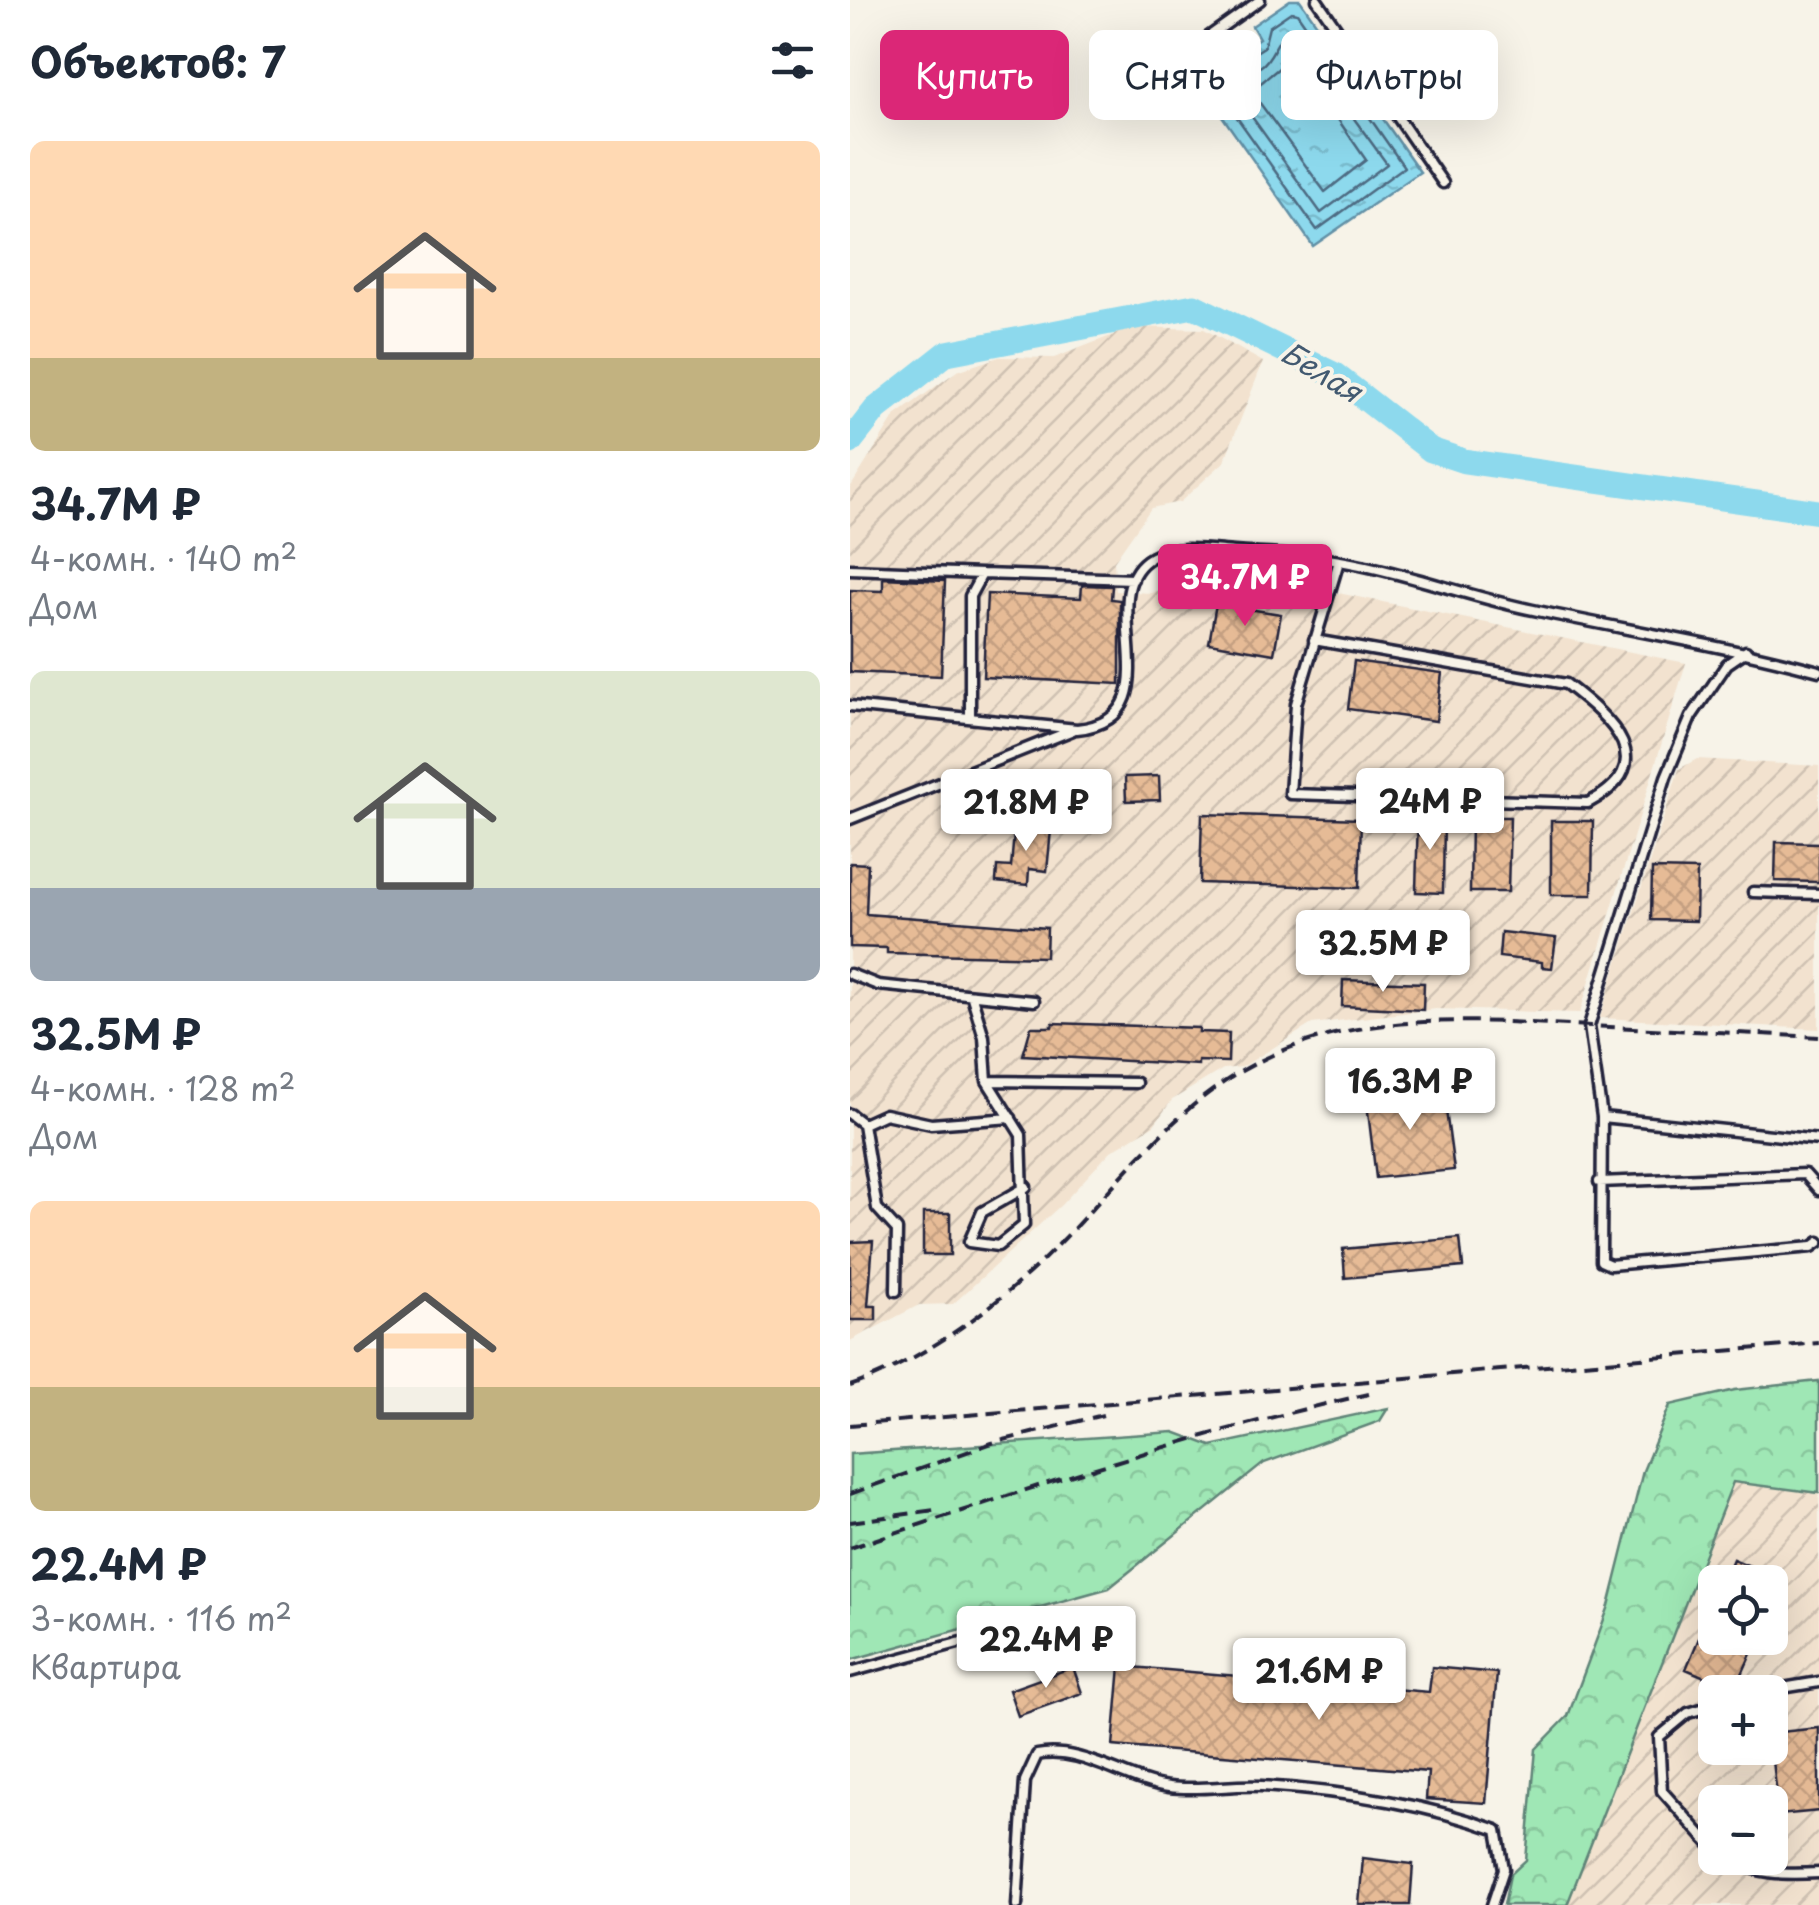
<!DOCTYPE html>
<html lang="ru">
<meta charset="utf-8">
<style>
:root{--surface:#fff;--page:#f6f6f7;--text:#1f2937;--muted:#747a83;--accent:#db2777}
body{margin:0;font-family:"Playpen Sans",sans-serif;background:var(--page);color:var(--text);height:100vh;display:flex;flex-direction:column;font-size:38px;white-space:nowrap}
*{box-sizing:border-box;margin:0}
p{font-size:32px;color:var(--muted)}
.icon{flex:none;width:55px;height:55px;fill:none;stroke:currentColor;stroke-width:2;stroke-linecap:round;stroke-linejoin:round}
.map{position:relative;flex:1;overflow:hidden}
.side{display:flex;flex-direction:column;background:var(--surface);width:850px}
.side>*{flex:none}
.hud{position:absolute;left:30px;top:30px;width:788px;height:90px;display:flex;gap:20px}
.buttons{position:absolute;left:848px;top:1565px;display:grid;gap:20px}
.buttons a{display:grid;place-items:center;width:90px;height:90px;border-radius:15px;background:var(--surface);box-shadow:0 10px 40px #0002;font-size:50px}
.price{position:absolute;translate:-50% -85px;padding:0 22px;border-radius:10px;background:#fff;color:#222;font-size:32px;line-height:65px;filter:drop-shadow(0 2px 5px #0008)}
.price::after{content:'';position:absolute;left:50%;top:60px;width:30px;height:22px;margin-left:-15px;background:inherit;clip-path:polygon(0 0,100% 0,50% 100%)}
.price.selected{background:var(--accent);color:#fff}
ul{padding:0;list-style:none}
li{display:grid;align-content:center;gap:20px;height:530px;padding:0 30px}
li span{display:grid;place-items:center;height:310px;border-radius:15px;color:#555}
li>.icon{margin-inline-start:auto}
span .icon{width:180px;height:180px;fill:#fffc;stroke-width:1}
li b{font-size:42px}
h2{display:flex;justify-content:space-between;align-items:center;height:120px;padding:0 30px;font-size:42px}
.chip{padding:0 35px;border-radius:15px;background:var(--surface);box-shadow:0 10px 40px #0002;font-size:35px;line-height:90px}
.chip.selected{background:var(--accent);color:#fff}
main{display:flex;flex:1;min-height:0}
.map>svg:first-child{display:block}
</style>
<main>
<section class="side">
<h2>Объектов: 7<svg class="icon" aria-label="filters" viewBox="0 0 24 24"><path d="M4 7h16M4 17h16"/><circle cx="9" cy="7" r="2"/><circle cx="15" cy="17" r="2"/></svg></h2>
<ul>
<li><span style="background:linear-gradient(#ffd9b3 70%,#c2b280 0)"><svg class="icon" aria-label="home" viewBox="0 0 24 24"><path d="M3 11l9-7 9 7M6 9v11h12V9"/></svg></span><div><b>34.7M ₽</b><p>4-комн. · 140 m²</p><p>Дом</p></div></li>
<li><span style="background:linear-gradient(#dfe7d0 70%,#9aa5b1 0)"><svg class="icon" aria-label="home" viewBox="0 0 24 24"><path d="M3 11l9-7 9 7M6 9v11h12V9"/></svg></span><div><b>32.5M ₽</b><p>4-комн. · 128 m²</p><p>Дом</p></div></li>
<li><span style="background:linear-gradient(#ffd9b3 60%,#c2b280 0)"><svg class="icon" aria-label="home" viewBox="0 0 24 24"><path d="M3 11l9-7 9 7M6 9v11h12V9"/></svg></span><div><b>22.4M ₽</b><p>3-комн. · 116 m²</p><p>Квартира</p></div></li>
</ul>
</section>
<div class="map">
<svg width="969" height="1905" viewBox="0 0 969 1905">
<defs>
<pattern id="industrial-furrows" width="10" height="10" patternUnits="userSpaceOnUse" patternTransform="scale(2.5)"><rect width="10" height="10" fill="#f2e2cf"/><path d="M-1 1l2-2M0 10L10 0M9 11l2-2" fill="none" stroke="#cfc2b3"/></pattern>
<pattern id="forest-crowns" width="20" height="18" patternUnits="userSpaceOnUse" patternTransform="scale(2.5)"><rect width="20" height="18" fill="#9fe7b5"/><path d="M2 6a3 3 0 1 1 6 0M12 15a3 3 0 1 1 6 0" fill="none" stroke="#89c69d"/></pattern>
<pattern id="water-ripples" width="26" height="14" patternUnits="userSpaceOnUse" patternTransform="scale(2.5)"><rect width="26" height="14" fill="#8dd9ed"/><path d="M2 4q2-2 4 0t4 0M15 11q2-2 4 0t4 0" fill="none" stroke="#79bacc"/></pattern>
<pattern id="building-cross-hatch" width="8" height="8" patternUnits="userSpaceOnUse" patternTransform="scale(2.5)"><rect width="8" height="8" fill="#e6bb96"/><path d="M0 0l8 8M0 8l8-8" fill="none" stroke="#c5a082"/></pattern>
</defs>
<rect width="100%" height="100%" fill="#f7f3e8"/>
<filter id="ink" filterUnits="userSpaceOnUse"><feTurbulence type="fractalNoise" baseFrequency=".01" numOctaves="2"/><feDisplacementMap in="SourceGraphic" scale="20" xChannelSelector="R" yChannelSelector="G"/><feConvolveMatrix kernelMatrix="1 2 1 2 8 2 1 2 1" color-interpolation-filters="sRGB"/></filter>
<g filter="url(#ink)">
<path fill="url(#industrial-furrows)" fill-rule="evenodd" d="M284 327 354 329 413 362 374 462 330 502 301 508 264 561 266 591 301 593 342 575 463 588 836 663 730 1013 586 1009 462 1024 392 1067 373 1069 322 1100 304 1125 261 1151 211 1205 103 1304 69 1305 0 1341V488L45 416 107 371 149 357 204 358Z
M847 759 969 766V1029L750 1018 829 769Z
M883 1481 969 1493V1905H717ZM865 1582H920V1638H865ZM865 1692H920V1748H865ZM865 1802H920V1858H865Z"/>
<path fill="url(#forest-crowns)" stroke="#608478" stroke-width="2.5" d="M969 1381V1493L883 1482 717 1905H654L660 1875 676 1860 686 1749 718 1716 759 1606 793 1471 820 1405 885 1390Z
M538 1408 530 1421 414 1463 259 1588 0 1660V1454L324 1432 361 1446Z"/>
<path fill="url(#water-ripples)" stroke="#6290a6" stroke-width="2.5" d="M440 0H450L570 172 463 246 340 70 384 40 391 50 409 38 402 26Z"/>
<g fill="none" stroke-linecap="round" stroke-linejoin="round">
<path stroke="#4d6b82" stroke-width="2.5" d="M441 12 447 13 554 167 467 230 356 74 378 56 395 59 414 47 419 27Z
M439 29 537 164 471 213 374 78 379 71C426 77 418 45 439 29Z
M440 59 447 60 516 160 475 192 401 91Z"/>
<path stroke="#8dd9ed" stroke-width="25" d="M0 442 26 409 97 353 344 306 485 375 581 450 614 461 969 512"/>
</g>
<path fill="url(#building-cross-hatch)" stroke="#22223b" stroke-width="2.5" d="M33 578 95 581 91 676 0 672V590L33 591Z
M232 585 262 586 261 599 270 600V684L133 677 137 594 231 598Z
M366 604 431 614 424 654 359 643Z
M504 661 592 673 586 721 498 709Z
M309 776 310 800 276 801 275 777Z
M568 813 594 814 593 893 566 892Z
M352 814 511 819 509 888 350 883Z
M621 817H660L658 892H620Z
M701 821H743L742 895H701Z
M165 822 201 830 197 871 179 869 178 885 146 882 147 866 161 867Z
M926 842 969 843V882L925 881Z
M0 863 18 864 16 914 197 928 196 957 37 953V948L0 947Z
M802 869 847 870 846 921 801 920Z
M651 932 706 938 702 968 692 967V962L649 957Z
M493 980 574 983 573 1010 492 1006Z
M203 1023 349 1028V1032L379 1033 378 1062 348 1061V1065L173 1055 181 1027H202Z
M593 1088 604 1170 526 1178 516 1095Z
M73 1213H100V1255H73Z
M610 1238 613 1267 495 1278 493 1249Z
M23 1241 18 1306H26V1320H0V1242Z
M883 1559 938 1582H873Z
M865 1600V1638H908L885 1690 836 1669Z
M270 1666 579 1692 582 1667 647 1673 636 1803 576 1799 578 1772 263 1746Z
M223 1667 232 1693 168 1716 159 1690Z
M969 1728V1811L929 1815 920 1733Z
M513 1858 563 1864 560 1905H509Z"/>
<g fill="none" stroke-linecap="round" stroke-linejoin="round">
<defs>
<path id="service" d="M467 0 593 183
M337 52 410 0
M0 569 132 574
M464 640 716 684C763 720 812 764 738 803L440 794 446 704 489 561
M896 651 877 664 841 717 816 777 739 1026 752 1117 751 1261 760 1265 962 1247 969 1242
M0 706 227 729C331 718 238 592 302 557 326 544 357 550 384 552 419 555 455 555 490 561 556 572 621 598 688 611 782 631 876 646 969 671
M120 718V596L132 574 283 579
M0 819 223 730
M903 892 969 894
M0 974 28 985 184 1001
M122 997 134 1037 137 1081 171 1135 174 1225 148 1246 119 1242 132 1212 176 1187
M137 1081 286 1083
M0 1114 13 1124 27 1208 47 1230 46 1291
M752 1117 969 1140
M13 1124 35 1114 81 1124 161 1118
M749 1182 955 1174 969 1190
M0 1672 205 1617
M908 1692 969 1682
M865 1705 838 1713 809 1737 812 1791 865 1850
M878 1858C908 1875 934 1875 969 1873
M167 1905 175 1781 187 1755C232 1746 274 1781 319 1787 350 1791 382 1784 412 1786 491 1791 573 1803 647 1830L654 1869 642 1905"/>
</defs>
<use href="#service" stroke="#22223b" stroke-width="15"/>
<use href="#service" stroke="#f7f3e8" stroke-width="8"/>
<path stroke="#22223b" stroke-width="4" stroke-dasharray="15 8" stroke-linecap="butt" d="M0 1386C78 1359 154 1301 211 1242 252 1200 288 1154 332 1115 455 1004 590 1019 741 1026 817 1030 893 1033 969 1037
M0 1425 969 1343
M0 1494 142 1443 253 1415
M0 1522 85 1510
M0 1548C171 1491 343 1433 519 1394"/>
</g>
</g>
<g text-anchor="middle" stroke-width="8" stroke-linejoin="round" paint-order="stroke">
<g font-size="30" font-style="italic" fill="#425970" stroke="#f7f3e8">
<text transform="translate(471 373) rotate(31)" y="10">Белая</text>
</g>
</g>
</svg>
<div class="buttons">
<a><svg class="icon" aria-label="locate" viewBox="0 0 24 24"><circle cx="12" cy="12" r="6"/><path d="M12 2v4M12 18v4M2 12h4M18 12h4"/></svg></a>
<a>+</a>
<a>−</a>
</div>
<b class="price selected" style="left:395px;top:629px">34.7M ₽</b>
<b class="price" style="left:580px;top:853px">24M ₽</b>
<b class="price" style="left:176px;top:854px">21.8M ₽</b>
<b class="price" style="left:533px;top:995px">32.5M ₽</b>
<b class="price" style="left:560px;top:1133px">16.3M ₽</b>
<b class="price" style="left:196px;top:1691px">22.4M ₽</b>
<b class="price" style="left:469px;top:1723px">21.6M ₽</b>
<div class="hud">
<a class="chip selected">Купить</a>
<a class="chip">Снять</a>
<a class="chip">Фильтры</a>
</div>
</div>
</main>
